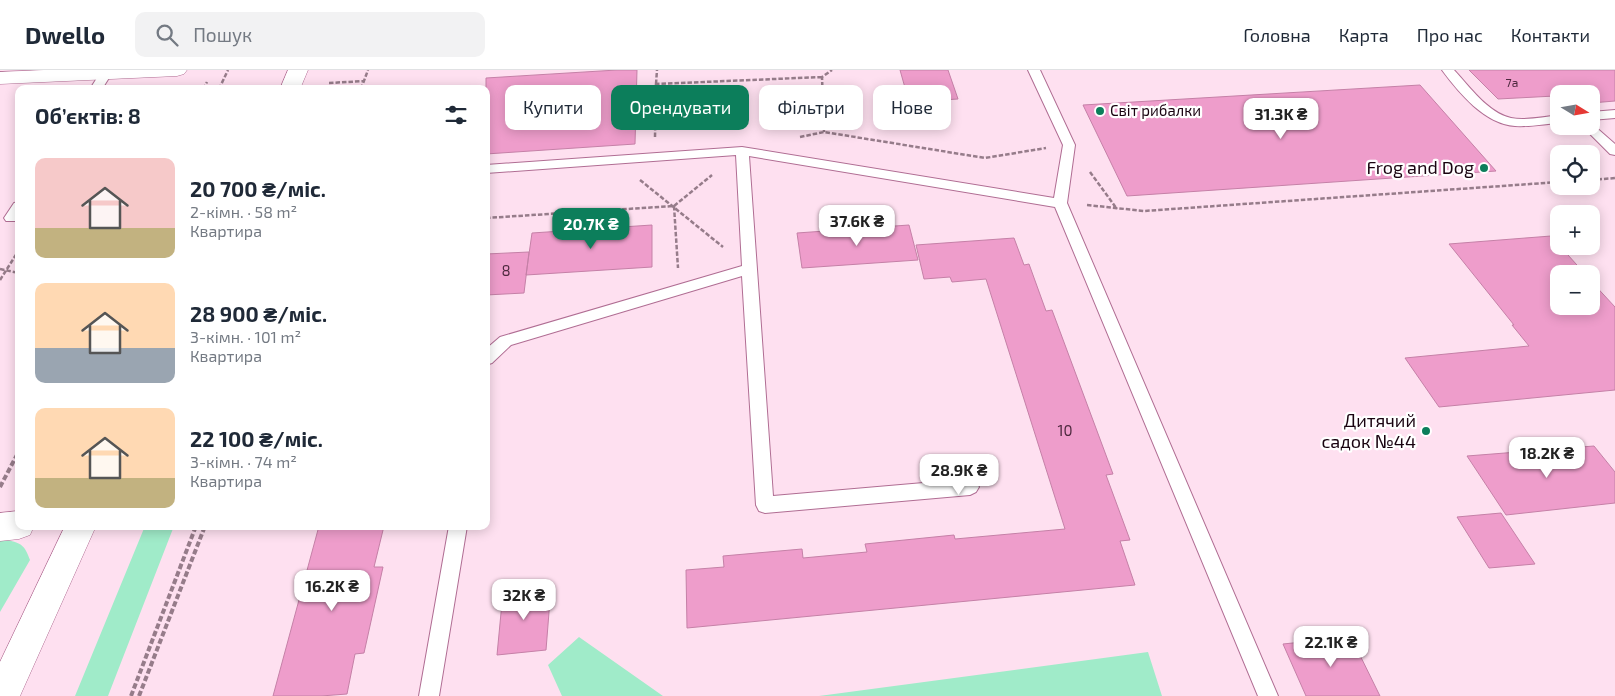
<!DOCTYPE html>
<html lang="uk">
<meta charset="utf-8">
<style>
:root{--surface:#fff;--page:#f2f2f3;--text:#1f2937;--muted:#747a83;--line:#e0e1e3;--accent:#0c7e5b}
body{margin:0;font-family:"Exo 2",sans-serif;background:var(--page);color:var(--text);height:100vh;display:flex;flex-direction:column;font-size:19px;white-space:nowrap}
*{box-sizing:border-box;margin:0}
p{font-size:16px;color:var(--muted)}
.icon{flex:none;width:28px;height:28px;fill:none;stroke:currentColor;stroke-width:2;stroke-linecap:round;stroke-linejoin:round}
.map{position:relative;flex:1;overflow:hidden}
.details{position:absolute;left:15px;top:15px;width:475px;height:445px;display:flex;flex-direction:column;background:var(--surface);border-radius:10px;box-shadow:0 2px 12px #0003}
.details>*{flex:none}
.hud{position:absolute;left:505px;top:15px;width:475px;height:45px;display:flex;gap:10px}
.needle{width:32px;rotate:101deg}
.buttons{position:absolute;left:1550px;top:15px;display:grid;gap:10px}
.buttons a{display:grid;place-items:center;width:50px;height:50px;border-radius:10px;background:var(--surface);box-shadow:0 2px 12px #0003;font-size:25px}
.price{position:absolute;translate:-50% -42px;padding:0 11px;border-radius:10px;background:#fff;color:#222;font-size:16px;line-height:32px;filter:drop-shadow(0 1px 2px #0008)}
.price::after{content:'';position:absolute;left:50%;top:30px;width:15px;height:11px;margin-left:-8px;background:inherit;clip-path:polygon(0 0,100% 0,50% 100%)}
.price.active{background:var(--accent);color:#fff}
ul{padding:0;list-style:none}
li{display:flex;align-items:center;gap:15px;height:125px;padding:0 20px}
li span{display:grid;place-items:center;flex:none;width:140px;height:100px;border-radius:10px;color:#555}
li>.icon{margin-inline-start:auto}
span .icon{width:60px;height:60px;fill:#fffc;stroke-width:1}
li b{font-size:21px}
h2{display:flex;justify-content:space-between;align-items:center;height:60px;padding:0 20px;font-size:21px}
.pill{padding:0 18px;border-radius:10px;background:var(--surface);box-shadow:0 2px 12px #0003;font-size:18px;line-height:45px}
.pill.active{background:var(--accent);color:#fff}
header{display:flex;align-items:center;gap:30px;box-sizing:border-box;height:70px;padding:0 25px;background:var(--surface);border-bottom:1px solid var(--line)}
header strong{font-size:24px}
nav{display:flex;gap:28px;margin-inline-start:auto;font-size:18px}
.search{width:350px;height:45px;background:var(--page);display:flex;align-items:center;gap:12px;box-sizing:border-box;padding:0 18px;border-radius:10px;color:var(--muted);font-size:19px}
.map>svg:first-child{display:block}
</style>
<header>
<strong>Dwello</strong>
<div class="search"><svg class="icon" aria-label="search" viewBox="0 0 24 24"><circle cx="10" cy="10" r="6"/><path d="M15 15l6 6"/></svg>Пошук</div>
<nav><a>Головна</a><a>Карта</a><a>Про нас</a><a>Контакти</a></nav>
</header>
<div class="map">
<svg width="1615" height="626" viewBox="0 0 1615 626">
<rect width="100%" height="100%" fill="#fee0f0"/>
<path fill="#a0ebc9" d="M145 456H174L108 626H75Z
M7 470C22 473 25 476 30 490L0 542V471Z
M579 567 663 626H562L548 595Z
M1148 582 1162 626H819Z"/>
<path fill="#ee9dcb" stroke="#c580a7" d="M617 0H637L635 74 486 84V8Z
M900 0H948L958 29 909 32Z
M1469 0H1615V31L1591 33V24H1559V29L1555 26 1498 29Z
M1420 15 1496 101 1127 126 1083 35Z
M652 155V197L526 205 532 163Z
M909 155 918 190 802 198 797 163Z
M1551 166 1585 204H1559V236H1591V211L1615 237V320L1439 337 1405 288 1529 276 1512 255H1514L1449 174Z
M1014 168 1024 195 1029 194 1046 241 1052 240 1113 404 1106 405 1130 470 1120 471 1135 515 687 558 686 500 724 497 723 486 802 479 803 488 867 482 865 474 954 465 955 469 1065 459 986 209 952 212 950 207 924 209 916 175Z
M529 182 524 223 486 225V184Z
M1594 376 1615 402V433L1506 445 1467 386Z
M1501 443 1535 494 1489 498 1457 447Z
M319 456H384L374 497H383L364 583 355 584 347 624 321 626H273Z
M551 517 546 580 497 585 503 522Z
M1351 567 1380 626H1306L1283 574Z"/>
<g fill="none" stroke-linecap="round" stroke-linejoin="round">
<defs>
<path id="lane" d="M102 0H110L112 3 102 19H90Z
M1028 0H1040L1075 75 1067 133 1278 626H1258L1055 137 749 86 773 426 970 409 976 412 979 417 976 422 970 425 765 443 759 441 756 435 742 206 511 275 492 293 486 295V279L500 267 742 196 736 85 486 103V95L742 77 1054 128 1063 75Z
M1442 0H1454C1470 17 1488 43 1511 48 1526 51 1544 47 1559 45V53C1544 54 1530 57 1515 56 1485 54 1459 23 1442 0Z
M1615 40V48L1591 50V42Z
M1591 53 1615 74V85L1610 84 1582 56H1591Z
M19 132V147L16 151H6L4 148 14 133Z
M449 456H467L439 626H419Z"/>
<path id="street" d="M19 441V456H34L30 465 19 469 0 471V443Z"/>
<path id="secondary" d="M44 0H187L184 4 177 6 0 14V2Z
M288 0H308L300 19H280Z
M65 456H96L20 626H0V592Z"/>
</defs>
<use href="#lane" stroke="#b06d93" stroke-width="2"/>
<use href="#street" stroke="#b06d93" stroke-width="1"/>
<use href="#secondary" stroke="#b06d93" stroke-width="1"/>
<path stroke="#967c8a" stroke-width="2.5" stroke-dasharray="4.5 2" stroke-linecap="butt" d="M329 13 364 11
M656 14 657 0
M203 19 207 12
M219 19 228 0
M235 19 257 17
M361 19 368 0
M824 62 822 7 832 0
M655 67 656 14 822 7
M800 67 824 62 985 88 1046 78
M1090 102 1117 139
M640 110 723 177
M1591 110 1615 108
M1087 135 1144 141 1559 112
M674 136 678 198
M486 148 674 136 712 105
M0 199 19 203
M0 210 19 180"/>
<path stroke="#967c8a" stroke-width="4" stroke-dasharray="5.5 2.5" stroke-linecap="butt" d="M0 417 19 381
M131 626 196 456
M139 626 205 456"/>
<use href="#lane" fill="#fff" fill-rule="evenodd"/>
<use href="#street" fill="#fff" fill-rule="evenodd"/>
<use href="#secondary" fill="#fff" fill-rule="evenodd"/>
</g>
<g fill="#0c7e5b" stroke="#fff" stroke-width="2">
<circle cx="1100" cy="41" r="5"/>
<circle cx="1484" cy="98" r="5"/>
<circle cx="1426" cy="361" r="5"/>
</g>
<g text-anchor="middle" stroke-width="4.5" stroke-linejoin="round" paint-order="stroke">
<g font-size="12" fill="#4e2a3f">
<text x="1512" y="17">7а</text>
</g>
<g font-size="15" fill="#190310" stroke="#fff" text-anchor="start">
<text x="1110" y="46">Світ рибалки</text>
</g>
<g font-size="15" fill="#4e2a3f">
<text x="506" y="206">8</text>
<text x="1065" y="366">10</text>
</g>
<g font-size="18" fill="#190310" stroke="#fff" text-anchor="end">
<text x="1474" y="104">Frog and Dog</text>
<text x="1416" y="357">Дитячий<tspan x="1416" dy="21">садок №44</tspan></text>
</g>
</g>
</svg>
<div class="buttons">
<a><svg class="needle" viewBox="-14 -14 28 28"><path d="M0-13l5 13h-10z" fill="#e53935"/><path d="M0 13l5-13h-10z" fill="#747a83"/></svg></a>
<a><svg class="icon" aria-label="locate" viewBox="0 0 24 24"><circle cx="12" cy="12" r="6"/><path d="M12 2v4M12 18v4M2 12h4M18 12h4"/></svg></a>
<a>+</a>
<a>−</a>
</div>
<b class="price" style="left:1281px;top:70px">31.3K ₴</b>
<b class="price" style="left:857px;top:177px">37.6K ₴</b>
<b class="price active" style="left:591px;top:180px">20.7K ₴</b>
<b class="price" style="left:1547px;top:409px">18.2K ₴</b>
<b class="price" style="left:959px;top:426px">28.9K ₴</b>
<b class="price" style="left:332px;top:542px">16.2K ₴</b>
<b class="price" style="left:524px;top:551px">32K ₴</b>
<b class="price" style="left:1331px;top:598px">22.1K ₴</b>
<div class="hud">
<a class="pill">Купити</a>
<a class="pill active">Орендувати</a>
<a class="pill">Фільтри</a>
<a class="pill">Нове</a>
</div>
<section class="details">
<h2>Об’єктів: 8<svg class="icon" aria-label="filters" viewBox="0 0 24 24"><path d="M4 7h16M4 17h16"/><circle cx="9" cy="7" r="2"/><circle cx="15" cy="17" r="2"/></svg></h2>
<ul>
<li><span style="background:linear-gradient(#f6c9c9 70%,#c2b280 0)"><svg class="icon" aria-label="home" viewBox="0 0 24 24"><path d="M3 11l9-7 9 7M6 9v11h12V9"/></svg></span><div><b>20 700 ₴/міс.</b><p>2-кімн. · 58 m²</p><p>Квартира</p></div></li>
<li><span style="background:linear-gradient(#ffd9b3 65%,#9aa5b1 0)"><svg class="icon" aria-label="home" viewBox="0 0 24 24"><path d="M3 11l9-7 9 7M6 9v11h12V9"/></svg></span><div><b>28 900 ₴/міс.</b><p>3-кімн. · 101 m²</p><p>Квартира</p></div></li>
<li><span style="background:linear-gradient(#ffd9b3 70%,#c2b280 0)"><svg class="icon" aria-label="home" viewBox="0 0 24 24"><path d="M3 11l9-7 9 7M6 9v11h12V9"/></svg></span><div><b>22 100 ₴/міс.</b><p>3-кімн. · 74 m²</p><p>Квартира</p></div></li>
</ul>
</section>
</div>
